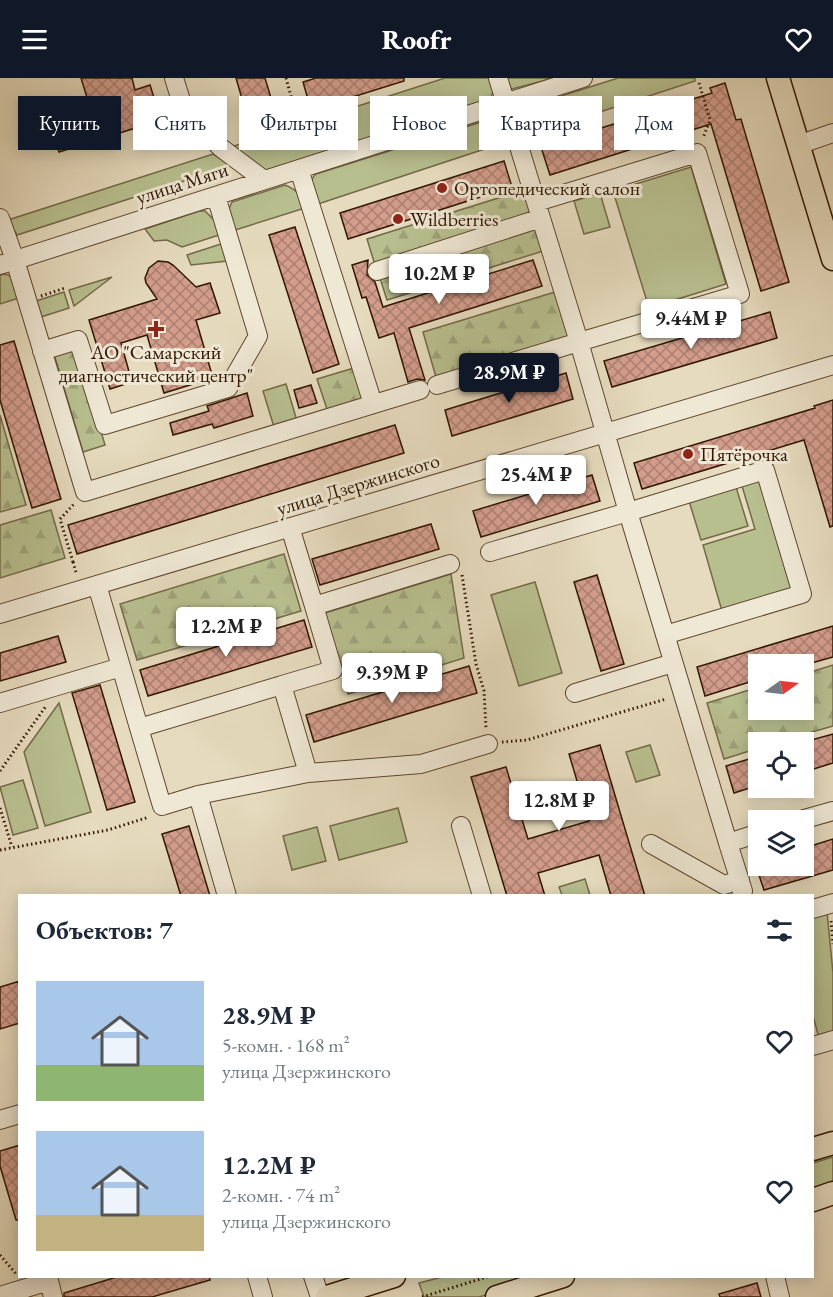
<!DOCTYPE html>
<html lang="ru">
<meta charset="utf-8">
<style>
:root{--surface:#fff;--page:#f2f2f3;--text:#1f2937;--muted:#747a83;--accent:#111827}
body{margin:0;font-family:"EB Garamond",serif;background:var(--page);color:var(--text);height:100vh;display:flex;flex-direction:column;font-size:22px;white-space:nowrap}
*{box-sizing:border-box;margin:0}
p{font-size:20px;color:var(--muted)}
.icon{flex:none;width:33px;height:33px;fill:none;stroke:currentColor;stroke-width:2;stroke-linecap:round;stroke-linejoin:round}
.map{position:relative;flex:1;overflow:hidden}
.drawer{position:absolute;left:18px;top:816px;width:796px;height:384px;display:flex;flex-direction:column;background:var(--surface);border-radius:0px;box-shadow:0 3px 15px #0003}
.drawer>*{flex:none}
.hud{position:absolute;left:18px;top:18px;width:798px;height:54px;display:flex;gap:12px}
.needle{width:39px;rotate:76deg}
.buttons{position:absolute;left:748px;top:576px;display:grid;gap:12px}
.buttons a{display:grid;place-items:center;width:66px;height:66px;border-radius:0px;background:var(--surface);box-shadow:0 3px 15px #0003;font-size:30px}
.price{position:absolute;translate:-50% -51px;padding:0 14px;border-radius:6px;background:#fff;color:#222;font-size:20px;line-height:39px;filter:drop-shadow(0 2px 3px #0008)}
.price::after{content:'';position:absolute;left:50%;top:36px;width:18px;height:14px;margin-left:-9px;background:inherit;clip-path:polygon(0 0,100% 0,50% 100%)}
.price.active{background:var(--accent);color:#fff}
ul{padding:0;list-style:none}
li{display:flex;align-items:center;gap:18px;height:150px;padding:0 18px}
li span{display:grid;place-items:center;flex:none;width:168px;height:120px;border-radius:0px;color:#555}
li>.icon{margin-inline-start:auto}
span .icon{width:72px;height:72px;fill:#fffc;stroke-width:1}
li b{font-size:26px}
h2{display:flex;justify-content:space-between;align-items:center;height:72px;padding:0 18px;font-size:26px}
.tag{padding:0 21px;border-radius:0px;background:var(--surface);box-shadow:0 3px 15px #0003;font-size:21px;line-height:54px}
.tag.active{background:var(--accent);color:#fff}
header{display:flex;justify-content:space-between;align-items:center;height:78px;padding:0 18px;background:var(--accent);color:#fff;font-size:27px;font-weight:800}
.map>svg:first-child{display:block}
</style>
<header><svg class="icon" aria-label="menu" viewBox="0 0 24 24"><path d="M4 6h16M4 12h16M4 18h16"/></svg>Roofr<svg class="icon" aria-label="heart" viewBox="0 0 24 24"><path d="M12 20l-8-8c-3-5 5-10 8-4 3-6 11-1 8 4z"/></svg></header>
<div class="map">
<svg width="833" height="1219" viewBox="0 0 833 1219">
<defs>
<pattern id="forest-firs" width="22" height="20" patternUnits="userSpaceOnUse" patternTransform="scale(1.5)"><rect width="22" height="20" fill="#b8bf8f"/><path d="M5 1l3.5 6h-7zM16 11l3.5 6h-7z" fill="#9fa37a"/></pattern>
<pattern id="building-cross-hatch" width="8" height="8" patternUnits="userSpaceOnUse" patternTransform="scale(1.5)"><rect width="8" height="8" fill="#d39d8c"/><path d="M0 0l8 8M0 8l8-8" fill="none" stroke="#ac7f70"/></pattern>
</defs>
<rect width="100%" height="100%" fill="#e6dbbe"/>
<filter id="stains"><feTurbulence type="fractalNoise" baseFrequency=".00333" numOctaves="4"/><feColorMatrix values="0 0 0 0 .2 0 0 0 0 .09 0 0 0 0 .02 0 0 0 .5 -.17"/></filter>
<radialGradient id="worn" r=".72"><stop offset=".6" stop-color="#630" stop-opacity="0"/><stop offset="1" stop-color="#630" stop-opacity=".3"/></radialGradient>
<path fill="#b8bf8f" stroke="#746a48" stroke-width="1.5" d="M445 0H492L494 12 490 21 267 92H264L231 69Z
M503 0H554L512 11 508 8Z
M618 0H695V3L523 59 519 46 521 40 533 27Z
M494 40C506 41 508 53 512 62L315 127C313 117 307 103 316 96Z
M213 76 231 88 17 157 8 142Z
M691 89 726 206 649 230 613 113Z
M285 107C298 112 301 118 305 130L232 153 227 135 232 124Z
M600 115 610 149 584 156 574 123Z
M199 133H205L214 142 219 157 182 169 167 162 154 163 145 151Z
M221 166 227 183 191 187 187 177Z
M5 196 13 199 22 219 0 226V197Z
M112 199 74 228 69 212Z
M64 214 69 230 41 239 36 223Z
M286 306 297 343 274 349 263 313Z
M761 402 794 511 722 533 703 467 755 451 742 408Z
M736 409 748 448 701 462 689 423Z
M535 504 562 595 519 608 491 517Z
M59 625 91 734 45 748 24 674Z
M650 667 660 697 636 704 626 674Z
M23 702 38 750 13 757 0 709Z
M398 730 407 764 339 782 330 748Z
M317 749 326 783 292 792 283 758Z
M585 801 590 817H562L559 809Z
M827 834 833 895V956L819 960 813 938V838Z
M833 1079V1112L813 1118V1085Z
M442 1199H547L479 1219H424L419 1205Z"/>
<path fill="url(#forest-firs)" stroke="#746a48" stroke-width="1.5" d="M524 112 532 137 375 187 367 161Z
M535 148 543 173 387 222 379 197Z
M555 214 569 258 436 299 423 254Z
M76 269 105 367 83 374 54 276Z
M354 290 364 322 328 334 317 301Z
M0 337 26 427 0 434Z
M51 432 65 480 0 500V447Z
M284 476 301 533 137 582 120 526Z
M451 496 464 580 348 616 325 535Z
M833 587V648L778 664H759V670L724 681 707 625 759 609V632H804V596Z"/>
<path fill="url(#building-cross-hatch)" stroke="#311601" stroke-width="1.5" d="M81 0H132L135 12 150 7 161 42 59 74 48 39 89 26Z
M236 0H265L274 30 247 38Z
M316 0H404V3L311 32 303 4Z
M725 5 736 42 741 41 789 204 761 213 711 46 550 97 541 69 712 15 710 10Z
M504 83 512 109 348 161 340 135Z
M295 149 339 286 313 295 269 157Z
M368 182 367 197 375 204 383 229 533 182 542 208 409 250 425 302 417 301 408 304 394 255 379 260 366 219 362 220 352 187Z
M158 183 168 184 173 187 196 209 210 205 220 235 196 242 213 300 164 315 147 257 121 265 132 304 110 311 89 242 157 221 146 205 145 200 149 190Z
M770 234 777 260 612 309 604 283Z
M14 263 61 421 32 430 0 322V267Z
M566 295 573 321 452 358 445 332Z
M311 307 317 325 299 330 294 312Z
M247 315 253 338 214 350 212 346 173 357 170 345 209 333 207 328Z
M833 322V448L830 449 804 362 642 411 634 385 815 330 814 328Z
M395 347 404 375 77 476 68 447Z
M592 397 600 423 481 459 473 433Z
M431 446 439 471 320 507 312 481Z
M597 497 624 586 601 593 574 504Z
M304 542 312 569 148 618 140 592Z
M833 548V579L808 586H759V601L705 618 697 589Z
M58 558 66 584 0 603V575Z
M469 588 477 615 314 664 306 637Z
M100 607 135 724 107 732 72 615Z
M833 656V685L804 694V664Z
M600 667 645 818H611L599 777 538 795 545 818H507L471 699 506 689 528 761 589 743 569 676Z
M759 678V707L734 715 726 688Z
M189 748 210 818H181L162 756Z
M833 761V792L764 812 756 788H804V770Z
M20 903V945L0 951V909Z
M20 1067V1142H16L0 1088V1073Z
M120 1198H209L210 1202 152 1219H64V1215Z
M757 1205 761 1219H720L719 1216Z"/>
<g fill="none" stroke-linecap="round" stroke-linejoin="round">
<defs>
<path id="minor" d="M174 0 183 29 220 69 264 102
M798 67 833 55
M299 91 373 326
M0 140 15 182 85 414 420 312
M0 187 583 0
M377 193 541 140
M42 273 78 262 105 347 228 310 258 258 216 118
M437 307 579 264 498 0
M290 449 314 528 450 486
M490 474 628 434 579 264 740 216 697 75 537 124
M97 507 162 728 198 717 308 695 421 686 488 666
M0 536 833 287
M665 557 802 516 765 392 628 434 728 765 759 755
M575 615 673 585
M0 625 121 589
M139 650 282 607
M308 695 282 607 333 592 314 528
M198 717 227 818
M801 742 833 733
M461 748 482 818
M728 765 743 813 741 818
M651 766 724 807 740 802
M813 831 833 825
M813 968 833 962
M0 1042 20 1036
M257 1198 263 1219
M313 1198 320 1219
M775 1198 780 1219
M0 1218 49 1203 53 1219"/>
<path id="major" d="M778 0 833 181
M813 1071 833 1065
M813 1122 833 1115
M327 1219 394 1198
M497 1219 563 1198"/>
</defs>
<use href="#minor" stroke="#5e4730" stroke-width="20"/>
<use href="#major" stroke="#311601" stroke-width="25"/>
<path stroke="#311601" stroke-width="3" stroke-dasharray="1.5 3" stroke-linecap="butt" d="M286 0 298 44
M699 5 710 42 703 60
M41 218 65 210
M73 484 60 441 75 425
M73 484 76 494
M462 497 476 586 484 613 486 650
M502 664 527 662 666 621
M0 693 46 628
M0 730 12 769
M0 772 108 752 149 739
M831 843 833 866
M0 1177 17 1197
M422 1219 490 1198"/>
<use href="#minor" stroke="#efe8d5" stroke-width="18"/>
<use href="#major" stroke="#e6dbbe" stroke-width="22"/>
</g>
<g fill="#8f2418" stroke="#efe8d5" stroke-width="2">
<circle cx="442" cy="110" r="6"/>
<circle cx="398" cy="141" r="6"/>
<path d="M153 242h6v6h6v6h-6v6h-6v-6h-6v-6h6z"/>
<circle cx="688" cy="376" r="6"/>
</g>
<g text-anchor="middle" stroke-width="6" stroke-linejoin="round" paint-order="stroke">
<g font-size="20" fill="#311601" stroke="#efe8d5">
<text transform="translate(182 105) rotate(-18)" y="7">улица Мяги</text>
<text transform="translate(358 406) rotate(-17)" y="7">улица Дзержинского</text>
</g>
<g font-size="20" fill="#311601" stroke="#efe8d5" text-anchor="start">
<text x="454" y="117">Ортопедический салон</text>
<text x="410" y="148">Wildberries</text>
<text x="156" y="281" text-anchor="middle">АО "Самарский<tspan x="156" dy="23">диагностический центр"</tspan></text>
<text x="700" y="383">Пятёрочка</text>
</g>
</g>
<rect width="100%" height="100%" filter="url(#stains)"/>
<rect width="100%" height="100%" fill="url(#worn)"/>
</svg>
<div class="buttons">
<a><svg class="needle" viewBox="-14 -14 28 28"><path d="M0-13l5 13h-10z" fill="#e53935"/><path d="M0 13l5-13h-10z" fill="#747a83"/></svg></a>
<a><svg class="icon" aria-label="locate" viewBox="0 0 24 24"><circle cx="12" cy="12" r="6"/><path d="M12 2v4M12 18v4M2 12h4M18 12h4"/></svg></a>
<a><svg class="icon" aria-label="layers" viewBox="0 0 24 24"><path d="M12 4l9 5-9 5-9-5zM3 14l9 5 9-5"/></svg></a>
</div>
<b class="price" style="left:439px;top:227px">10.2M ₽</b>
<b class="price" style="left:691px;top:272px">9.44M ₽</b>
<b class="price active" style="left:509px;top:326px">28.9M ₽</b>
<b class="price" style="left:536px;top:428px">25.4M ₽</b>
<b class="price" style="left:226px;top:580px">12.2M ₽</b>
<b class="price" style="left:392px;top:626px">9.39M ₽</b>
<b class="price" style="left:559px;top:754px">12.8M ₽</b>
<div class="hud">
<a class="tag active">Купить</a>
<a class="tag">Снять</a>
<a class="tag">Фильтры</a>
<a class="tag">Новое</a>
<a class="tag">Квартира</a>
<a class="tag">Дом</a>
</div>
<section class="drawer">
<h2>Объектов: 7<svg class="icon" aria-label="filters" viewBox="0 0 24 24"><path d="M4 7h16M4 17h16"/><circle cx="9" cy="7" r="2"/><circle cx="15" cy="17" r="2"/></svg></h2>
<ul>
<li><span style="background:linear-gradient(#a9c7e8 70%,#8fb573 0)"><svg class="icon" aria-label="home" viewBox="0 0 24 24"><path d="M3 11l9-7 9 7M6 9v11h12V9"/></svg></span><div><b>28.9M ₽</b><p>5-комн. · 168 m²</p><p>улица Дзержинского</p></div><svg class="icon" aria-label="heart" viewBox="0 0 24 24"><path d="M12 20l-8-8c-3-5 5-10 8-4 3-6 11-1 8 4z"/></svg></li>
<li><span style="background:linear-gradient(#a9c7e8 70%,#c2b280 0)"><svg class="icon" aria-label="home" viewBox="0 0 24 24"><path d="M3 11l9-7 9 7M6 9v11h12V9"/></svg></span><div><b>12.2M ₽</b><p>2-комн. · 74 m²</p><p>улица Дзержинского</p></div><svg class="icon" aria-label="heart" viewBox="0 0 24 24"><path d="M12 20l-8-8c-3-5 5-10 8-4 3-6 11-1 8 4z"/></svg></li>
</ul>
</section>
</div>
